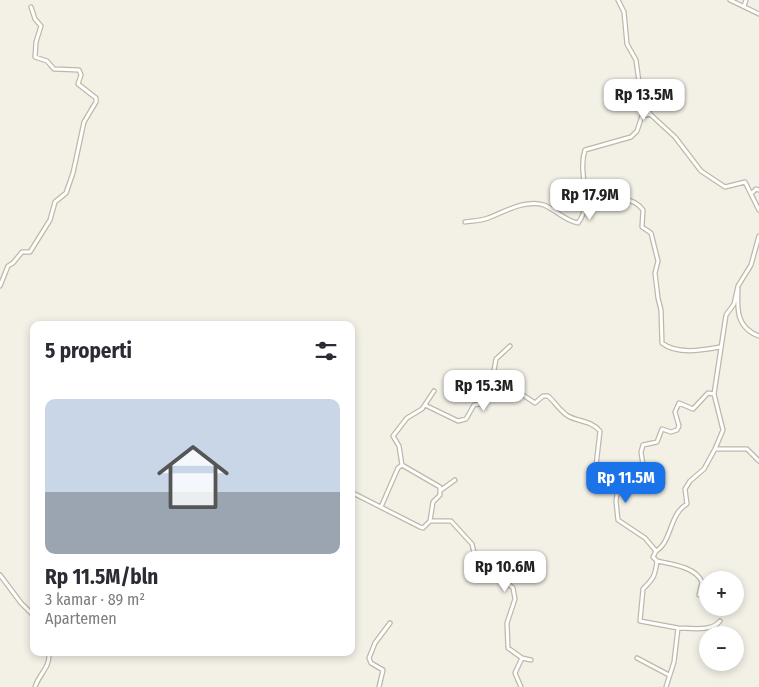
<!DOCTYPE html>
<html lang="id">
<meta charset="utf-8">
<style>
:root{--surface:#fff;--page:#f2f2f3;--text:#2b2b33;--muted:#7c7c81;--line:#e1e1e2;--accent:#1a73e8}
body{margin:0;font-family:"Fira Sans Condensed",sans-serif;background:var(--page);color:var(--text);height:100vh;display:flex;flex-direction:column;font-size:19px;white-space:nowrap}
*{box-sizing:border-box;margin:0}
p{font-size:16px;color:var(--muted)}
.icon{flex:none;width:28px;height:28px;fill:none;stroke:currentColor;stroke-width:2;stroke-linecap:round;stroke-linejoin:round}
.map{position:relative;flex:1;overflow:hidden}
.drawer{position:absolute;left:30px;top:321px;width:325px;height:335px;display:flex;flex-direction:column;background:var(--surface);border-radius:10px;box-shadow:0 2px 8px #0003}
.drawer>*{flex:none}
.fabs{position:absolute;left:699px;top:571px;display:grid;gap:10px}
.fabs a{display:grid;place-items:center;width:45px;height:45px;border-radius:50%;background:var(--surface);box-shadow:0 2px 8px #0003;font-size:25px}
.price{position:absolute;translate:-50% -42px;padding:0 11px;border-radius:10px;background:#fff;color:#222;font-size:16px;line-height:32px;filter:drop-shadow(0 1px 2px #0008)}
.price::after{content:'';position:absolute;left:50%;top:30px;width:15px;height:11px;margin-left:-8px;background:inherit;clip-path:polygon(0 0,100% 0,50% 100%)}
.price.on{background:var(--accent);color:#fff}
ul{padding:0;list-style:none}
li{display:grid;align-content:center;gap:10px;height:265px;padding:0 15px}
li+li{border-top:1px solid var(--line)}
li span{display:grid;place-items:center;height:155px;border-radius:10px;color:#555}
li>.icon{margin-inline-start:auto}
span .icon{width:90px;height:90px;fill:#fffc;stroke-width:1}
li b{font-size:21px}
h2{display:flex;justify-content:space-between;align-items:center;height:60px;padding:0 15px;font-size:21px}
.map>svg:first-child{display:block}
</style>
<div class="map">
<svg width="759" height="687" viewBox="0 0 759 687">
<rect width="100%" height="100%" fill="#f3f0e6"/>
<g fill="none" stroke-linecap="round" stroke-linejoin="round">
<defs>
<path id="street" d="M618 0 624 12 627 44 636 60 639 82 650 114 675 137 701 171 725 187 745 182 759 210
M730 0 759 14
M744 6 746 0
M751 194 756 189 759 190
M585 199C603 198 631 193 643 210L642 227 651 233 658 261 655 273 658 298 661 310 662 343C677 355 703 350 720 347
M465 222C472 221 481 221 488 218 504 212 525 199 544 205 556 210 565 221 578 223 594 203 577 173 585 150L631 137 637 131 642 116 650 114
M0 286 8 266 13 263 22 252H30L50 220 55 202 66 193 73 173 84 122 96 102V98L78 84 81 75 79 70 54 69 47 61 35 57 36 42 41 26 35 19 31 7
M738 288C737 308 736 328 759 336
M468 375 465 382 467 386 488 393
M494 386 508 379 515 383 520 393 535 403 543 396H548C555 402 559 410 568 416 579 422 590 420 600 431L596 466 619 479 616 501 618 520 645 538 656 551 653 557 657 561C655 576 654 578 643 589L640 621 678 628 674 662 666 687
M425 405 458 421 466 419 474 405 485 403 487 394 494 387 493 376 496 359 510 346
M715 449H747L759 461
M619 479 628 481 635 477 643 465 641 452 643 445 657 442 662 429 671 432 677 430 679 426 675 412 679 403 693 409 708 393 714 394 726 315 734 304 738 286 751 265 759 236
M441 490 455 480
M351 492 420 527 423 528 430 521H451L472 544 475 557 513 588 515 599 507 623 508 648 522 658 515 673 521 687
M381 507 398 468 402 465
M430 521 433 502 440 495V487L402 465 399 446 393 436 407 418 422 409 434 391
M656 551C672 542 669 514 687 504L685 489 690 481 704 469 715 449 723 430 714 394
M657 561C671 564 696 567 702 582L699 595
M0 575 21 603 34 616
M678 628C690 628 712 632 720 621
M522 658 531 660
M637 658 669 675
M35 687C40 672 50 669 49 652
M379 687 383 670 371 663 369 658 375 643 390 623"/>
</defs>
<use href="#street" stroke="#beb8a9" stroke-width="5.5"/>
<use href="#street" stroke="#fff" stroke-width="3"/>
</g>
</svg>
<div class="fabs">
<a>+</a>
<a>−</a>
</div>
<b class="price" style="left:644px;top:121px">Rp 13.5M</b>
<b class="price" style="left:590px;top:221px">Rp 17.9M</b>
<b class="price" style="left:484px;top:412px">Rp 15.3M</b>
<b class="price on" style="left:626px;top:504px">Rp 11.5M</b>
<b class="price" style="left:505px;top:593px">Rp 10.6M</b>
<section class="drawer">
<h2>5 properti<svg class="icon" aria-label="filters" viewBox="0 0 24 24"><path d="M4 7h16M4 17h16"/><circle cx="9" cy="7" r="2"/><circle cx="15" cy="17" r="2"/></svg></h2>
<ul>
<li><span style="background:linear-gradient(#c9d6e8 60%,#9aa5b1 0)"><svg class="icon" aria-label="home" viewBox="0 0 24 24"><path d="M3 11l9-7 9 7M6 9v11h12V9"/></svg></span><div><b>Rp 11.5M/bln</b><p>3 kamar · 89 m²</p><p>Apartemen</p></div></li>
</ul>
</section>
</div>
